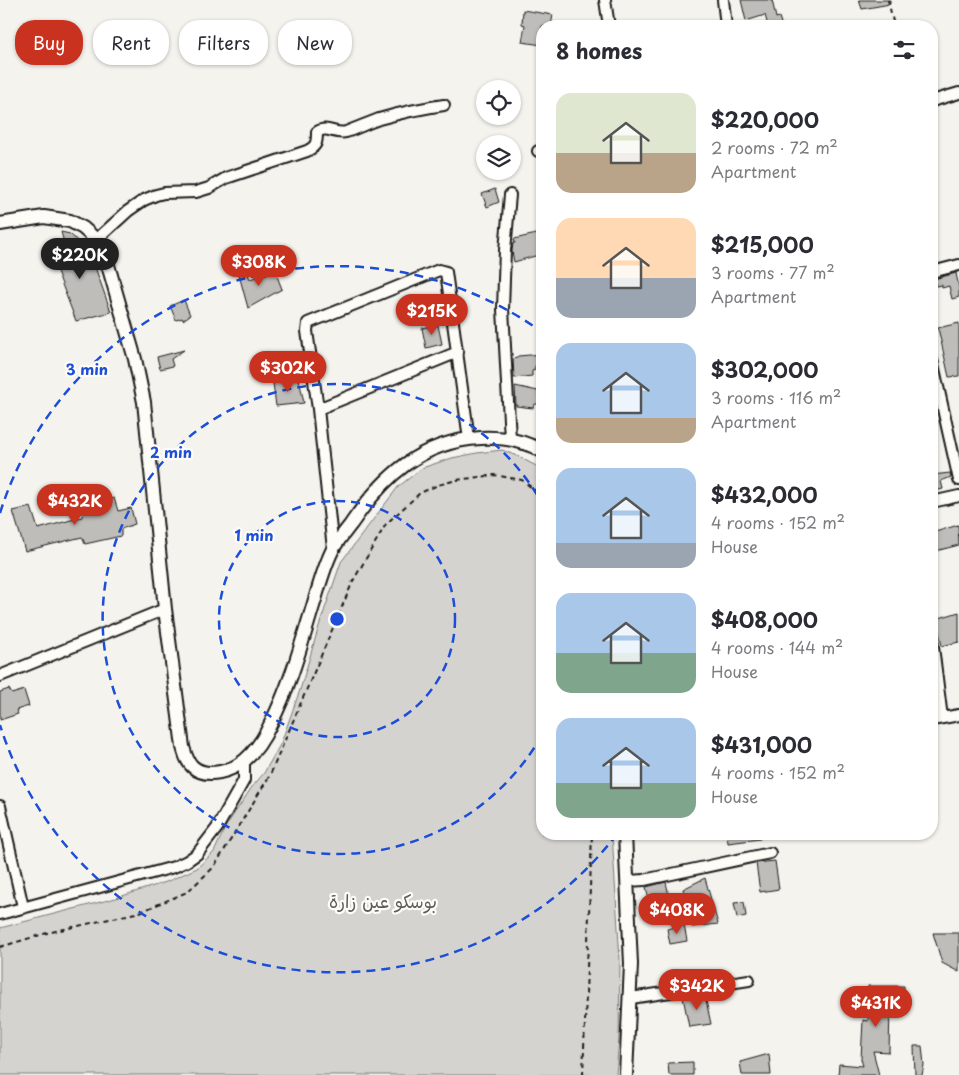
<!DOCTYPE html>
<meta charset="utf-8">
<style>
:root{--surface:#fff;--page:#f7f7f7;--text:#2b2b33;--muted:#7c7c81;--accent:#c8321e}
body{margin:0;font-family:"Playpen Sans","Playpen Sans Arabic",sans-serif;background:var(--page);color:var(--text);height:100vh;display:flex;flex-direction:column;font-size:19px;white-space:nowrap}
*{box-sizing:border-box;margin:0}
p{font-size:16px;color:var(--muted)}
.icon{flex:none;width:28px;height:28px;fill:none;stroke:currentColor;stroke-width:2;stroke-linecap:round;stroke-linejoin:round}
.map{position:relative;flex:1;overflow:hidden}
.sheet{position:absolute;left:536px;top:20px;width:402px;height:820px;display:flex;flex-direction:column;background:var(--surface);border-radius:20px;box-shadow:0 1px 4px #0004}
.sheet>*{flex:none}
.top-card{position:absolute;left:15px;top:20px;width:446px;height:45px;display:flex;gap:10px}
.buttons{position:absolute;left:476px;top:80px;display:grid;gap:10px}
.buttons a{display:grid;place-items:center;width:45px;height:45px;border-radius:50%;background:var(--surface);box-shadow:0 1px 4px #0004;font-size:25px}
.price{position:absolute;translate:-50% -42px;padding:0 11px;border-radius:18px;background:var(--accent);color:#fff;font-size:16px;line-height:32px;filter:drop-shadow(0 1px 2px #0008)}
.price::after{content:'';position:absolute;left:50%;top:30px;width:15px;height:11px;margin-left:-8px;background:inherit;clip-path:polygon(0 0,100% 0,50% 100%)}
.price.on{background:#222;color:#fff}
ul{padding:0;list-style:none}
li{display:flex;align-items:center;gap:15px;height:125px;padding:0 20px}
li span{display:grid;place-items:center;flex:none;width:140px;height:100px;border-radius:15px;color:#555}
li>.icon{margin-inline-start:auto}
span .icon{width:60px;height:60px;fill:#fffc;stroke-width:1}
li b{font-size:21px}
h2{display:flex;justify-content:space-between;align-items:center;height:60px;padding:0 20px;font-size:21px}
.pill{padding:0 18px;border-radius:20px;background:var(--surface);box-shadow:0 1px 4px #0004;font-size:18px;line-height:45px}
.pill.on{background:var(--accent);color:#fff}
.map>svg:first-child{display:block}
</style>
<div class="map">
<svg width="959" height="1075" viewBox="0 0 959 1075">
<rect width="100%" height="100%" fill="#f4f3ee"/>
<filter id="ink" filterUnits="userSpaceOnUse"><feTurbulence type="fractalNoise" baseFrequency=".02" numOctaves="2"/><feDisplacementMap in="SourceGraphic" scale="10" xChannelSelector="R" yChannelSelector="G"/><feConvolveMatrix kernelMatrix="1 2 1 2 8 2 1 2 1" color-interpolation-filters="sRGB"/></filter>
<g filter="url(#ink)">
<path fill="#d4d3cf" stroke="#787876" d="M502 450 517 456 542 469V834H612L620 960 619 1038 616 1075H0V928L116 898 166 882 197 868 214 852 226 826 252 787 264 773 281 743 300 690 319 626 341 562 398 487 422 468 452 458 477 453Z"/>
<path fill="#bebdba" stroke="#1c1c1c" d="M741 0H772L776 18 779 17 782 26H768L765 15 746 21Z
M859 0H890V4L862 9Z
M523 10 553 15 551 26H542V45L522 42 525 25 522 24Z
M495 189 499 202 487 207 482 194Z
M61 232 70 234 90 253 111 312 76 321 50 253 65 246Z
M541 233 542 237V254L514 262 512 251 513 243H515L514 239Z
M275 271 282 289 248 308 239 275 247 272 250 279Z
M956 273 959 288V297L952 299 949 286 942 288V285L936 286 934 279Z
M184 300 190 315 183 320 182 318 176 320 170 306Z
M959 323V376L949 377 938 328Z
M438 325 442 344 426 348 422 328Z
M184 350 171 359 173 366 160 369 157 357Z
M542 354V365L535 366V370L532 371V376L514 378 513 359 517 358 518 356Z
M299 379 304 403 276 406 273 383Z
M515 386 538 391 539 403 534 405 533 408 516 406Z
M950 473 951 477 941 481 943 489 935 491 932 487V475Z
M114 498 118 511 131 508 135 524 121 529V536L85 544 82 537 25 551 13 511 31 507 38 529 82 517 83 512 96 503Z
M958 525 959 545 932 552V533Z
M959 612V642L942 646 936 619Z
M9 689 12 694 24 690 29 706 16 710 18 714 0 720V692Z
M727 834H760V839L728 843Z
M775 861 779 889 760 892 756 863Z
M705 878 718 924 692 927 683 889Z
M666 882 671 905 651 909 646 887Z
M744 902 746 916 737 918 734 903Z
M684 925 687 941 670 944 667 929Z
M933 933H959V972L942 963Z
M868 986H904V1007H890L889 1052 873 1051 879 1075H838L839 1064 863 1066 861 1059 863 1020 868 1021Z
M695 995 705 996 711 1024 689 1027 683 997Z
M914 1046H922L924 1065 922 1075H915Z
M769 1054 771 1075H742L740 1062Z
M693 1062V1075H669L668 1063Z"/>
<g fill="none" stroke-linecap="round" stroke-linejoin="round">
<defs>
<path id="minor" d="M605 0 609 26
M723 0 726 26
M932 101 959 93
M538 151 542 150
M510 195 505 250 503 309 510 439
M95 241 128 211 144 200 156 195 164 193 196 192 209 188 226 178 307 151C317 146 317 142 317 132 327 125 335 135 346 132 357 128 368 123 379 119 400 113 422 108 444 105
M932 272 959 265
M932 360 959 480
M318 409 458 352
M932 502 959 496
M333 549 318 409 307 331 308 323 439 270 446 272 469 439
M932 639 942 718
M0 676 165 609
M932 720 959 715
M0 806 23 907
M628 881 644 880 770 853
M0 914 174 867 187 861 197 854 217 828 244 780V761
M631 998 749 980"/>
<path id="major" d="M0 224 44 217 70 221 83 228 92 236 108 265 135 359 144 402 165 609 183 747C185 754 187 762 193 767 207 779 232 771 245 760 256 751 265 736 271 723 290 686 301 645 313 606 319 587 324 566 333 549 338 540 345 532 351 524 383 477 421 441 481 438 503 437 523 440 542 451
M625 834 631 964 626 1075"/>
</defs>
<use href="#minor" stroke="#1c1c1c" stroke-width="14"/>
<use href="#major" stroke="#1c1c1c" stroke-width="16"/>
<path stroke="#1c1c1c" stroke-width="2" stroke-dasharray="5 4" stroke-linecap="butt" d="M888 0 894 26
M0 947 47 933 140 912 187 892 214 867 270 775 353 581 386 524 420 493 438 485 457 480 494 475 522 480 542 496
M583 1075 592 834"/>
<use href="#minor" stroke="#fdfcf7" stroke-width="10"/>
<use href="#major" stroke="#fdfcf7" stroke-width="12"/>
</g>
</g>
<g fill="none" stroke="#1d4ed8" stroke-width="2.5" stroke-dasharray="9 6">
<circle cx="337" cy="619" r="118"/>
<path d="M542 735A235 235 0 1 1 542 503"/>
<path d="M617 834A353 353 0 0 1 0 725M0 513A353 353 0 0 1 542 332"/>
</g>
<g text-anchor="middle" stroke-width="4.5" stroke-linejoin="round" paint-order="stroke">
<g font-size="18" fill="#5c5c5b" stroke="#fdfcf7">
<text x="383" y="908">بوسكو عين زارة</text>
</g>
</g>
<circle cx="337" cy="619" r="8" fill="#1d4ed8" stroke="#fdfcf7" stroke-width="2.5"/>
<g font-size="15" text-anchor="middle" font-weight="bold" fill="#1d4ed8" stroke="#fdfcf7" stroke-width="4.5" stroke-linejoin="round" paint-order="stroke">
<text x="87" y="375">3 min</text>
<text x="171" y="458">2 min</text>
<text x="254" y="541">1 min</text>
</g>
</svg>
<div class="buttons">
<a><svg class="icon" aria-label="locate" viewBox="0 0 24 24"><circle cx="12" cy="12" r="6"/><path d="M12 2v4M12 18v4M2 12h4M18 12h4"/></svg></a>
<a><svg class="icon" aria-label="layers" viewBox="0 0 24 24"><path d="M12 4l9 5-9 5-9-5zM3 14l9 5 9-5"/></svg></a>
</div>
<b class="price on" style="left:80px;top:280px">$220K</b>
<b class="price" style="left:259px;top:287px">$308K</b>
<b class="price" style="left:432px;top:336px">$215K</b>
<b class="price" style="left:288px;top:393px">$302K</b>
<b class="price" style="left:75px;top:526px">$432K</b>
<b class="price" style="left:677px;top:935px">$408K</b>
<b class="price" style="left:697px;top:1011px">$342K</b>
<b class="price" style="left:876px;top:1028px">$431K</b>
<div class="top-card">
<a class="pill on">Buy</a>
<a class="pill">Rent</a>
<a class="pill">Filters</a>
<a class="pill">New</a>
</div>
<section class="sheet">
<h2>8 homes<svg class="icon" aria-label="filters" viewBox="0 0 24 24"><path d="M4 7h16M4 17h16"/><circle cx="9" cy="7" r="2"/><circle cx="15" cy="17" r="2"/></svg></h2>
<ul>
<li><span style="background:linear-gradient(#dfe7d0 60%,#b9a48a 0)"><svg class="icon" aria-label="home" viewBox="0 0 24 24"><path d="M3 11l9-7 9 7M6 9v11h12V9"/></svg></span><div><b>$220,000</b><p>2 rooms · 72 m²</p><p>Apartment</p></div></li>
<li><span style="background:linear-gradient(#ffd9b3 60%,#9aa5b1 0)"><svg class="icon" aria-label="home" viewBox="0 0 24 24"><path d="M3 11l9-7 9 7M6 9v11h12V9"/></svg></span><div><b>$215,000</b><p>3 rooms · 77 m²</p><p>Apartment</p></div></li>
<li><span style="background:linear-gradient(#a9c7e8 75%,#b9a48a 0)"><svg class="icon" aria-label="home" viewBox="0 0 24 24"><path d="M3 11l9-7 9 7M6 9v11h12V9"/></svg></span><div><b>$302,000</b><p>3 rooms · 116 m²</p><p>Apartment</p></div></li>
<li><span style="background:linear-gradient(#a9c7e8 75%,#9aa5b1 0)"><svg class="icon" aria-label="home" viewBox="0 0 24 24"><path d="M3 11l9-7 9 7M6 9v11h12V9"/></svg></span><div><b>$432,000</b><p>4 rooms · 152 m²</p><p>House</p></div></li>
<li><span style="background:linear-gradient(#a9c7e8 60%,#7fa58c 0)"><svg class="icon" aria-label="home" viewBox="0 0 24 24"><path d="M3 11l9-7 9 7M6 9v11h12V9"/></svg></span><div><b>$408,000</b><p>4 rooms · 144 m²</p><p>House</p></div></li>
<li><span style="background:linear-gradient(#a9c7e8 65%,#7fa58c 0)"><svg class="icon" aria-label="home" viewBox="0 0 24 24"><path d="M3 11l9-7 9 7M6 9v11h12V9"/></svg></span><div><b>$431,000</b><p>4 rooms · 152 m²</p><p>House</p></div></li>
</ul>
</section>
</div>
